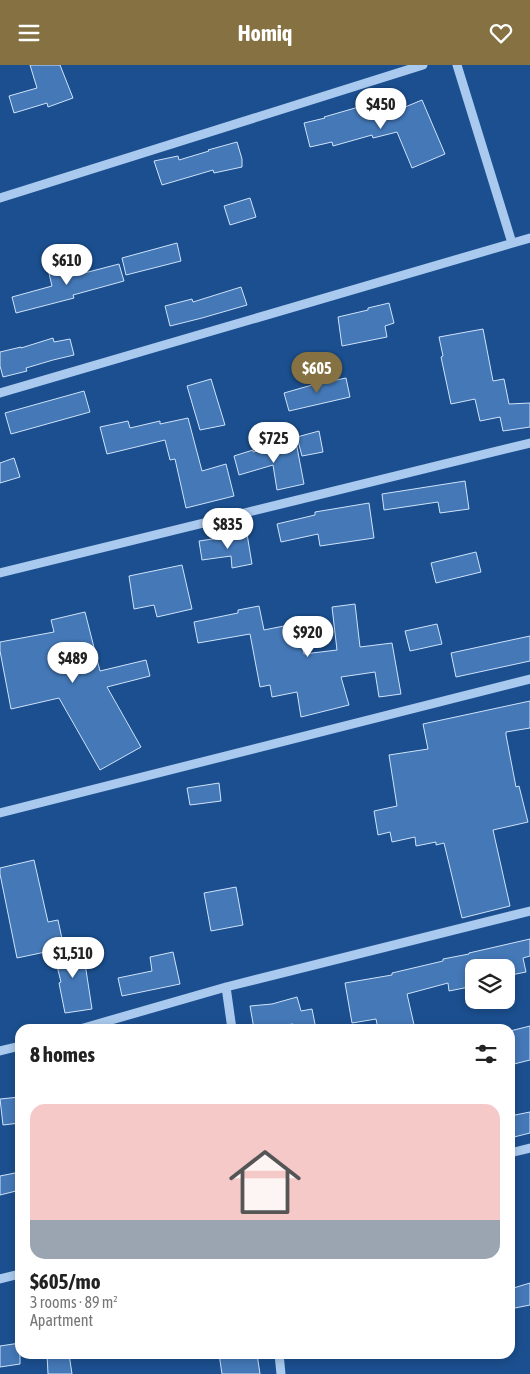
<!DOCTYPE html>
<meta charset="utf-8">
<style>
:root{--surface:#fff;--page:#f2f2f2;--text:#222;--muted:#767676;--line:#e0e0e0;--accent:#857141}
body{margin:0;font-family:"Asap Condensed",sans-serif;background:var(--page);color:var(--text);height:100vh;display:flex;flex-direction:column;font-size:19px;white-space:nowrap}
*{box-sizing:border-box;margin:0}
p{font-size:16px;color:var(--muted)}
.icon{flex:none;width:28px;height:28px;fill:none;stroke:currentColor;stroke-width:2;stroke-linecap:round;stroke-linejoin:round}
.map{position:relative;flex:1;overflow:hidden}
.sheet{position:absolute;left:15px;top:959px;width:500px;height:335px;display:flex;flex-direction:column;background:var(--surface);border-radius:15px;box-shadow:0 2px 8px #0003}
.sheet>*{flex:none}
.buttons{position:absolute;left:465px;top:894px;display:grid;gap:10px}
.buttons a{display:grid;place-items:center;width:50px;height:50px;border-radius:10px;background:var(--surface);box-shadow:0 2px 8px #0003;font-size:25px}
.price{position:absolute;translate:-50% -42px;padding:0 11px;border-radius:18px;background:#fff;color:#222;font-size:16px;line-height:32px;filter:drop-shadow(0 1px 2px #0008)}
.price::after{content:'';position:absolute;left:50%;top:30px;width:15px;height:11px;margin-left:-8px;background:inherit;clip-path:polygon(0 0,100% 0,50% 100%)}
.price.active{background:var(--accent);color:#fff}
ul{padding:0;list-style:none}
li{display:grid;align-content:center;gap:10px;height:265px;padding:0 15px}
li+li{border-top:1px solid var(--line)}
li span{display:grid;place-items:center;height:155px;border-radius:15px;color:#555}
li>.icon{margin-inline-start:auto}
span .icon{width:90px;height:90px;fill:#fffc;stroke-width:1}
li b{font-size:21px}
h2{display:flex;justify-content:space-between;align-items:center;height:60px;padding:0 15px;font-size:21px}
header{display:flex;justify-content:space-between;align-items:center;height:65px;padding:0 15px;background:var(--accent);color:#fff;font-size:22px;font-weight:700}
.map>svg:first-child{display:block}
</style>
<header><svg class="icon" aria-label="menu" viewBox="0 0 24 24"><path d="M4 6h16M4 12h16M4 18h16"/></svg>Homiq<svg class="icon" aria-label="heart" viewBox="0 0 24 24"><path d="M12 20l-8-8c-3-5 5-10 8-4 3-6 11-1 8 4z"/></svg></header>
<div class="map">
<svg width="530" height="1309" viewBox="0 0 530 1309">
<rect width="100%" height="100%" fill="#1b4f8f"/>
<path fill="#4478b7" stroke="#cfe3fa" d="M30 0H60L73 33 48 42 47 38 14 48 9 31 37 23Z
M422 35 445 89 412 103 397 67 373 73 372 70 333 81 332 77 310 82 304 58 325 53 324 52 376 37 381 52Z
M237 77 242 94V102L214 108 213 105 162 120 154 96 178 91 179 95 209 86 208 85Z
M250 133 256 152 230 160 224 141Z
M177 178 181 196 126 210 122 193Z
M57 197H64L69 212 119 199 124 216 73 230 74 233 16 248 12 232 52 221 47 200Z
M241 222 247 240 202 253 170 261 165 241 192 234 193 237Z
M389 238 394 258 385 261 387 272 342 281 338 252 368 245V243Z
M483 264 493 316 504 314 509 339 530 338V362L503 366 500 352 480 356 475 334 451 339 441 292 443 291 439 272Z
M53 273 54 277 70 274 74 290 53 295 26 303 27 306 3 312 0 301V287L21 282V283Z
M346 313 350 332 289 346 284 328 312 320Z
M211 314 225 360 200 365 187 321Z
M84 326 90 347 11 369 5 348Z
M188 353 202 406 226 399 234 431 186 443 175 394 170 395 165 375 107 389 100 362 128 356 130 363 160 356V359Z
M319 366 323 387 302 391 297 372Z
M296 377 304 419 277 425 273 400 239 410 234 391 253 385V387Z
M14 393 20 412 0 418V398Z
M465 416 469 444 440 448 438 437 384 445 382 429Z
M369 438 374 473 320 481 318 469 281 477 277 459 315 450V447Z
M247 469 252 499 232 503 231 491 202 495 199 476Z
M476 487 481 507 436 518 431 498Z
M182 500 192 544 157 552 154 540 134 544 129 511Z
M355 539 360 582 392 578 401 629 379 632 375 607 341 612 349 640 301 652 297 627 272 632 270 620 260 622 250 569 198 578 194 557 238 548V545L259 541 264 565 299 558 304 589 337 585 332 542Z
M85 547 100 606 146 595 150 611 107 622 141 682 100 705 59 633 11 644 0 586V577L54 567 51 555Z
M437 559 442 579 410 586 405 566Z
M530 571V596L456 612 451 588Z
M530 636V663L506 667V670L516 722 519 721 528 757 493 765 510 841 462 853 444 778 436 780V777L416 781 415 772 392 777 390 767 378 770 374 746 397 741 389 690 428 684 423 659Z
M219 718 221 736 190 740 187 723Z
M34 795 48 857 58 855 64 883 17 893 0 809V803Z
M236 822 243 860 211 866 204 828Z
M530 874V891L523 893 526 907 506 911V902H474V921L449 926 448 918 407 929 415 964H378L376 954 352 958 345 918 392 910V908L443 896V894L469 889V888Z
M82 879 92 944 65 948 59 918 61 917 53 885Z
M173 887 180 919 122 931 118 913 152 906 150 892Z
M297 932 301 946 312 944 316 964H294L293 959 254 964 250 941 272 939Z
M530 961V995L514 999 510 983V966Z
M20 1032V1058L3 1060 0 1034Z
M530 1047V1068L510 1073V1051Z
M20 1107V1125L0 1130V1111Z
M530 1218V1240L510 1244V1224Z
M20 1278V1299L0 1302V1281Z
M47 1289H69L72 1309H48Z
M219 1289H257L260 1309H222Z"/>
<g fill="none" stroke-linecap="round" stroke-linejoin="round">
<path stroke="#a9c9ee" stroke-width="9" d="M457 0 512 178
M0 133 423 0
M0 328 530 173
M0 508 530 378
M0 748 530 614
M226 922 232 964
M80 964 226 922 530 846
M0 986 20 981
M510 1088 530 1083
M0 1214 20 1209
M279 1289 281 1309"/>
</g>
</svg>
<div class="buttons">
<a><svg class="icon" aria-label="layers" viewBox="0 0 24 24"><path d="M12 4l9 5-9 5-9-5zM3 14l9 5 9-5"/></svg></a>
</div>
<b class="price" style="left:381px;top:65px">$450</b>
<b class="price" style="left:67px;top:221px">$610</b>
<b class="price active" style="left:317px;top:329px">$605</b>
<b class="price" style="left:274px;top:399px">$725</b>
<b class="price" style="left:228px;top:485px">$835</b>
<b class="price" style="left:308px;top:593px">$920</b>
<b class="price" style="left:73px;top:619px">$489</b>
<b class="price" style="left:73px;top:914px">$1,510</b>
<section class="sheet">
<h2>8 homes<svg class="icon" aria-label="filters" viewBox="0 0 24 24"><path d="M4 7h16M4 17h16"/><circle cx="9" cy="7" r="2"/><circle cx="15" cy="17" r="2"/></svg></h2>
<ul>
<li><span style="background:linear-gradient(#f6c9c9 75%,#9aa5b1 0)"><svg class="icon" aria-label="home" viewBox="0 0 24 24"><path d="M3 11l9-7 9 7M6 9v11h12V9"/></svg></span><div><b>$605/mo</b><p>3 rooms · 89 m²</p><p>Apartment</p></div></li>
</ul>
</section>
</div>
